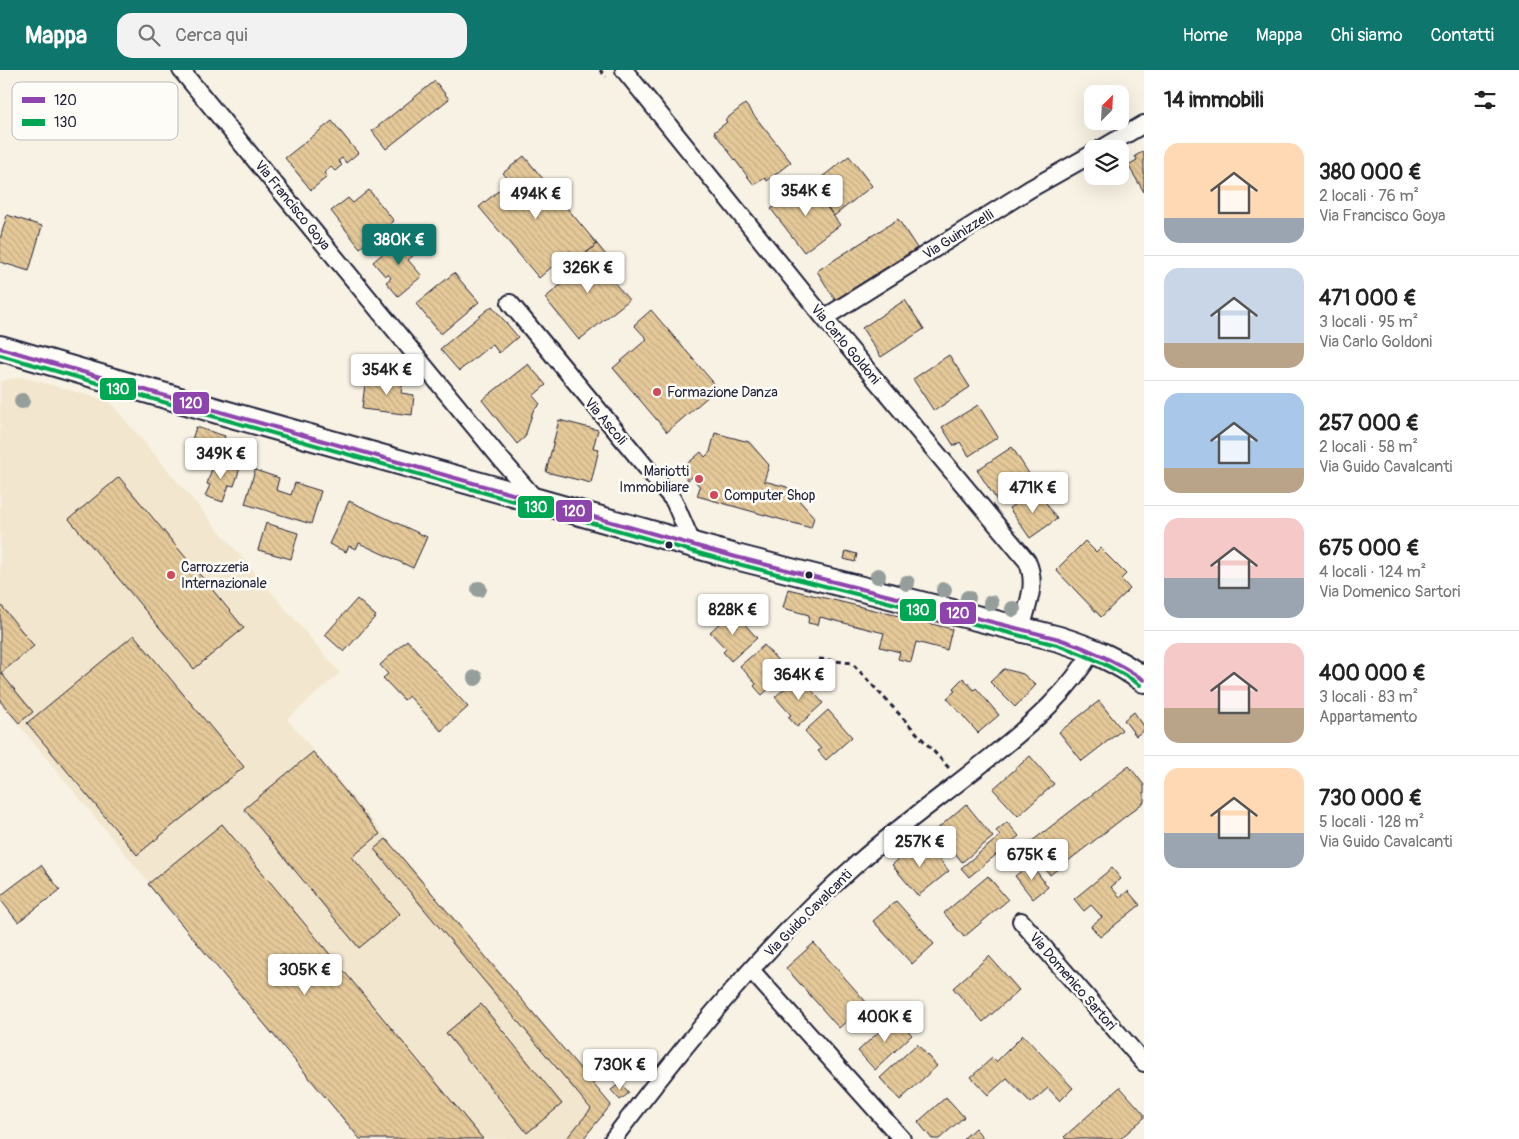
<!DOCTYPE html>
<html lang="it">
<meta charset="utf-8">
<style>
:root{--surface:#fff;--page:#f2f2f2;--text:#222;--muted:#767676;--line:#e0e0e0;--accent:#0f766e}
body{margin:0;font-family:Pangolin,sans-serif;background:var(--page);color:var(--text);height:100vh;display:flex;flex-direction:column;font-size:19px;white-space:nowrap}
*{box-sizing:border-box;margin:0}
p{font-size:16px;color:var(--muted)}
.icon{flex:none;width:28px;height:28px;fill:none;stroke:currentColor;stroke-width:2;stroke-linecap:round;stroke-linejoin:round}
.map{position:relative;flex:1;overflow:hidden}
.sheet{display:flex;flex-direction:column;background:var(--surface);width:375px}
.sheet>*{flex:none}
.needle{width:32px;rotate:24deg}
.tools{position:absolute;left:1084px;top:15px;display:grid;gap:10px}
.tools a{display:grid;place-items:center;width:45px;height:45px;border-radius:10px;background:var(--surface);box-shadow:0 5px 20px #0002;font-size:25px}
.price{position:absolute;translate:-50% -42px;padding:0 11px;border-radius:5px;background:#fff;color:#222;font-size:16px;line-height:32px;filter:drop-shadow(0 1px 2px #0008)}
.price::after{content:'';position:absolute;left:50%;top:30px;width:15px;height:11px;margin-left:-8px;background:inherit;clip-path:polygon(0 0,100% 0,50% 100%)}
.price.active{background:var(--accent);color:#fff}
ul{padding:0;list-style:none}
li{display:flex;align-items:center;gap:15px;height:125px;padding:0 20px}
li+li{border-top:1px solid var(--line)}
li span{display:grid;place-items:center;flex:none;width:140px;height:100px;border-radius:15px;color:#555}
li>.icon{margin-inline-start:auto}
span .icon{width:60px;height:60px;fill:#fffc;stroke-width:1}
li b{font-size:21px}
h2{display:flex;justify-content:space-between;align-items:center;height:60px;padding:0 20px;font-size:21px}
header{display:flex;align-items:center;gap:30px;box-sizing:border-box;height:70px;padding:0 25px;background:var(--accent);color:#fff}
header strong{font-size:24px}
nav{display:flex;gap:28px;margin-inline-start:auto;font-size:18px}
.search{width:350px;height:45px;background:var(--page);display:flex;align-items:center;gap:12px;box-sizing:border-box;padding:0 18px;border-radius:15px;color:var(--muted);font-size:19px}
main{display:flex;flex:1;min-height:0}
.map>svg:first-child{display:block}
</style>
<header>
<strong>Mappa</strong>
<div class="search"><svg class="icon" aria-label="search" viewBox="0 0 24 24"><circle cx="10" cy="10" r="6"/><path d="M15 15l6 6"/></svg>Cerca qui</div>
<nav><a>Home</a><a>Mappa</a><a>Chi siamo</a><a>Contatti</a></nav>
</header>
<main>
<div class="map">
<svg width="1144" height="1069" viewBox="0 0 1144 1069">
<defs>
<pattern id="building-back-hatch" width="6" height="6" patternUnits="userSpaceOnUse" patternTransform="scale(1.25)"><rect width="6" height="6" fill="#e5c999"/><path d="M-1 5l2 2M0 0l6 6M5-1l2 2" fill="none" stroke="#c4ac85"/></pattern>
</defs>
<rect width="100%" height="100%" fill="#f8f2e4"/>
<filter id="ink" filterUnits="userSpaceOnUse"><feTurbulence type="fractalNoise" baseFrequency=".02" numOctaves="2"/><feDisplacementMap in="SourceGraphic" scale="10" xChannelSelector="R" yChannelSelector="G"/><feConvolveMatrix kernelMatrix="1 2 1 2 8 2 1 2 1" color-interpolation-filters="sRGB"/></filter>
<g filter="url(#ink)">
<path fill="#f2e6ce" d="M22 307 109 331 340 603 287 649 611 1035 583 1069H360L0 632V312L10 309Z"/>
<path fill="url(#building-back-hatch)" stroke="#22223b" d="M435 11 449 29 386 79 372 61Z
M745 34 791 92 767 111 765 108 754 115 714 62 727 52 725 50Z
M332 51 358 83 346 93 342 88 338 91 342 95 335 101 331 97 324 103 327 107 311 120 285 88Z
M1144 81V122L1128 95 1137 90 1135 86Z
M524 86 597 174 578 190 570 181 539 208 479 137 510 111 503 103Z
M849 86 872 116 834 146 823 132 835 124 822 107Z
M808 111 840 155 804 182 771 139Z
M369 120 394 151 383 160 386 163 375 172 372 169 360 178 331 141 348 128 353 133Z
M7 145 42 156 29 201 0 192V169Z
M898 149 917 178 835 230 817 201Z
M402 167 416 183 408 190 422 206 398 226 386 212 391 208 388 204 385 206 373 192Z
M597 174 615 196 606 203 629 230 579 270 545 228 583 196 578 190Z
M454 203 479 232 441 264 416 234Z
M905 230 924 259 881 287 862 258Z
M492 236 518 267 499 283 492 274 459 301 440 279Z
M651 240 718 318 667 362 613 298 647 269 634 255Z
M949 285 970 317 934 341 913 309Z
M528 294 546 315 533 326 540 334 533 341 525 367 517 374 482 330Z
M366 305 403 309 401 323 414 325 412 345 362 339Z
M978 335 998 367 969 386 960 372 954 376 942 357Z
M559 350 598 360 593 378 599 379 591 413 546 402Z
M196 357 225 366 220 382 212 380 210 384 198 381 199 376 191 373Z
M715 363 749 372 769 395 764 411 787 417 814 447 811 458 697 426 700 417 692 407 688 410 680 400 701 382 705 387 710 382Z
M1012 377 1033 410 998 432 977 400Z
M215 389 240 398 234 416 229 415 223 432 205 426 210 415 207 414Z
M255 400 279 408 276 420 291 425 295 413 321 421 311 454 245 434Z
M119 407 244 558 194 599 69 449Z
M1037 420 1057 449 1030 468 1009 438Z
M349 431 427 467 413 498 359 473 356 479 349 476 346 482 329 474Z
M266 453 298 463 291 489 258 480Z
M1085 471 1096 482 1100 478 1126 504 1121 509 1130 519 1101 547 1056 500Z
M846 481 857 484 855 492 844 489Z
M788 519 952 559 947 580 916 572 911 592 898 589 900 582 880 577 884 563 820 547 818 555 808 553 809 545 783 538Z
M357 529 376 546 344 582 325 565Z
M0 534 34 576 1 603 33 642 19 653 0 631Z
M733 541 757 568 731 591 723 582 726 579 710 562Z
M134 565 244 697 137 785 27 653Z
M407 570 468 637 441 661 409 626 404 630 383 608 388 604 380 595Z
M764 575 788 602 762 625 754 616 756 614 740 596Z
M1004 599 1023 604 1036 615 1015 637 990 612Z
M799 606 823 633 797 657 788 647 791 645 775 627Z
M963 608 974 620 976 618 999 645 978 663 947 628 955 621 953 618Z
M1099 631 1122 660 1082 691 1059 662Z
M828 640 852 667 826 690 818 681 821 679 805 661Z
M1134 642 1144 656V660L1136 666 1124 650Z
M313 682 380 764 352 787 400 844 359 878 244 739Z
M1030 686 1054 714 1018 746 993 719Z
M1129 696 1144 715V732L1050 805 1027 775Z
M966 734 993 767 962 792 936 760Z
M1007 752 1019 766 969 807 961 798 1000 766 996 761Z
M222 754 483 1069H360L148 814Z
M386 769 611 1035 583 1069H566L591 1039 374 779Z
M922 769 949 801 918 826 892 795Z
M1031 794 1048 817 1033 829 1015 806Z
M41 795 60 820 18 852 0 829V826Z
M1112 798 1121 809 1111 817 1120 827 1128 821 1140 835 1100 867 1091 856 1102 847 1091 835 1084 841 1074 829Z
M988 806 1008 830 964 867 944 843Z
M896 831 934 874 912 894 873 851Z
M814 873 867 933 839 958 786 898Z
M989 886 1019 920 983 952 953 918Z
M481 934 562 1034 527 1063 446 963Z
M895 947 912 965 875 1000 858 981Z
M1023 965 1073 1018 1060 1031 1048 1018 1031 1033 1007 1008 988 1025 971 1007 992 988 996 992Z
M917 974 937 996 900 1030 880 1008Z
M621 1013 629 1023 620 1030 611 1020Z
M1120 1017 1144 1044V1048L1120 1069H1066L1064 1067Z
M946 1027 964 1047 939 1069H932L918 1052Z
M975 1058 984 1069H963Z"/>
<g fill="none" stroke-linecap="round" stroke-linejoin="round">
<defs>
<path id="minor" d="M181 0 500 388 538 432
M624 0 824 248 1027 491C1038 514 1027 536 1021 559
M1101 79 1144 54
M510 233 674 431 693 475
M824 248 1030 119 1092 84
M1021 851 1144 993
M751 900 902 1069
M613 1069C687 971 766 874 859 792 903 753 952 719 998 681 1034 652 1069 621 1093 580"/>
<path id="secondary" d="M0 278 228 344 736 487 1059 569C1093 580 1115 589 1144 610"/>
</defs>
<use href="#minor" stroke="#22223b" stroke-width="20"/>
<use href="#secondary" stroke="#22223b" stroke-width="28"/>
<path stroke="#22223b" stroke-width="3" stroke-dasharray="5 4" stroke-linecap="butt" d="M600 0 606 7
M819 589 852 593 949 698"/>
<use href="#minor" stroke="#fdfcf7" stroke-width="16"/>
<use href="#secondary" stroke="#fdfcf7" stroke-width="24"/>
<defs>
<path id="bus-1" d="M0 278 228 344 736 487 1059 569C1090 579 1117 592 1144 610"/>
<path id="bus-2" d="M0 285 226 350 734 493 1057 575C1087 585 1114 597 1140 615"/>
</defs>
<use href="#bus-1" stroke="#fdfcf7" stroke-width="8"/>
<use href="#bus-2" stroke="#fdfcf7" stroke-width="8"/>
<use href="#bus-1" stroke="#8e44ad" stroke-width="4"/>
<use href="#bus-2" stroke="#00a651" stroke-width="4"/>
</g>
<g fill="#959e9a">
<circle cx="22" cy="331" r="8"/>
<circle cx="878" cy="506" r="8"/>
<circle cx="907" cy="513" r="8"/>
<circle cx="479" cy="519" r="8"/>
<circle cx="944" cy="520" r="8"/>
<circle cx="968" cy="528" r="8"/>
<circle cx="991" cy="533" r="8"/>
<circle cx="1013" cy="539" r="8"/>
<circle cx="475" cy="608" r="8"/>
</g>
</g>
<g fill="#d1495b" stroke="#fdfcf7" stroke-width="2">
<circle cx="657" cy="322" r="5"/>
<circle cx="699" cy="409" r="5"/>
<circle cx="714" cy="425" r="5"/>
<circle cx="171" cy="505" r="5"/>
</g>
<g fill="#22223b" stroke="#fdfcf7" stroke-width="2">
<circle cx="669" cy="475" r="4.5"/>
<circle cx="809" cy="505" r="4.5"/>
</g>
<g text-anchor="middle" stroke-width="5" stroke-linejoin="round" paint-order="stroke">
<g font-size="14" fill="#22223b" stroke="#fdfcf7">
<text transform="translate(293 135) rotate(51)" y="5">Via Francisco Goya</text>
<text transform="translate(958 164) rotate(-32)" y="5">Via Guinizzelli</text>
<text transform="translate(846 274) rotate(50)" y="5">Via Carlo Goldoni</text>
<text transform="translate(606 351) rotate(50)" y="5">Via Ascoli</text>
<text transform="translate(808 843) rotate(-45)" y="5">Via Guido Cavalcanti</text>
<text transform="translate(1073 911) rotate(49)" y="5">Via Domenico Sartori</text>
</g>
<g font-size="14" fill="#22223b" stroke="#fdfcf7" text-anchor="start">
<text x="667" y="327">Formazione Danza</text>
<text x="689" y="406" text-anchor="end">Mariotti<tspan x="689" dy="16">Immobiliare</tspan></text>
<text x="724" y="430">Computer Shop</text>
<text x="181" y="502">Carrozzeria<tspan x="181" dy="16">Internazionale</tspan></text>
</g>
</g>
<rect x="12" y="12" width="166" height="58" rx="8" fill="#fdfcf7" stroke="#bbbbbf" stroke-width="1"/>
<rect x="22" y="27" width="23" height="6" fill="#8e44ad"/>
<rect x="22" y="49" width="23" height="7" fill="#00a651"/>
<g font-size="14" fill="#22223b">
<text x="54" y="35">120</text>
<text x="54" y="57">130</text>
</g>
<g stroke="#fdfcf7" stroke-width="2">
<rect x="99" y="307" width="38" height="24" rx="5" fill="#00a651"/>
<rect x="172" y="321" width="38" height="24" rx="5" fill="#8e44ad"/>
<rect x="517" y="425" width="38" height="24" rx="5" fill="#00a651"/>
<rect x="555" y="429" width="38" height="24" rx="5" fill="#8e44ad"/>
<rect x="899" y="528" width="38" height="24" rx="5" fill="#00a651"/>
<rect x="939" y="531" width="38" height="24" rx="5" fill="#8e44ad"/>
</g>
<g font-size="14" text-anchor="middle" font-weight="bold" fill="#fff">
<text x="118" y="324">130</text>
<text x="191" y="338">120</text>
<text x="536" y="442">130</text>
<text x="574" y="446">120</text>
<text x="918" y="545">130</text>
<text x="958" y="548">120</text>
</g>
</svg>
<div class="tools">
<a><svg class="needle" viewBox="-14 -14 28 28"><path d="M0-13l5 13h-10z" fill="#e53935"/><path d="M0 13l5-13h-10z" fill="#767676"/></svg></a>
<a><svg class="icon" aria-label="layers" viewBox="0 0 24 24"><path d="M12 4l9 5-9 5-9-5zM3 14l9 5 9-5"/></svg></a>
</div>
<b class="price" style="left:806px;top:147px">354K €</b>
<b class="price" style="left:536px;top:150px">494K €</b>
<b class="price active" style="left:399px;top:196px">380K €</b>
<b class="price" style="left:588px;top:224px">326K €</b>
<b class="price" style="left:387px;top:326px">354K €</b>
<b class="price" style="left:221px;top:410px">349K €</b>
<b class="price" style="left:1033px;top:444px">471K €</b>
<b class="price" style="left:733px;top:566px">828K €</b>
<b class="price" style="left:799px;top:631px">364K €</b>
<b class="price" style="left:920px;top:798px">257K €</b>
<b class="price" style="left:1032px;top:811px">675K €</b>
<b class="price" style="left:305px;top:926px">305K €</b>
<b class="price" style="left:885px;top:973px">400K €</b>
<b class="price" style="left:620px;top:1021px">730K €</b>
</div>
<section class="sheet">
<h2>14 immobili<svg class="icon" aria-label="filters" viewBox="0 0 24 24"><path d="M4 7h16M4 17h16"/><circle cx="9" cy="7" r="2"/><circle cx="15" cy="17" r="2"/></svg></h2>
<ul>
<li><span style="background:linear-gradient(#ffd9b3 75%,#9aa5b1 0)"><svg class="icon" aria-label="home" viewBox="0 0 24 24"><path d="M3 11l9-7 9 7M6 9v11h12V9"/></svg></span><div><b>380 000 €</b><p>2 locali · 76 m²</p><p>Via Francisco Goya</p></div></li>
<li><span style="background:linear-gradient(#c9d6e8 75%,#b9a48a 0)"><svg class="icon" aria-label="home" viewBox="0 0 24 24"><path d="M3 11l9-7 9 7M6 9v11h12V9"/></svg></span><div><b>471 000 €</b><p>3 locali · 95 m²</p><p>Via Carlo Goldoni</p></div></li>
<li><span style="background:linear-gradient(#a9c7e8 75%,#b9a48a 0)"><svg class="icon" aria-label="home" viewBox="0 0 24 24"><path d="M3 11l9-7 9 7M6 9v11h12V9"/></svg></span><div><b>257 000 €</b><p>2 locali · 58 m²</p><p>Via Guido Cavalcanti</p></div></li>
<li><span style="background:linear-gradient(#f6c9c9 60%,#9aa5b1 0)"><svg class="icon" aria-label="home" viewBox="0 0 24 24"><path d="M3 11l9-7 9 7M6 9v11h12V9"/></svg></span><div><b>675 000 €</b><p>4 locali · 124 m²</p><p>Via Domenico Sartori</p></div></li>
<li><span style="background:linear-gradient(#f6c9c9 65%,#b9a48a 0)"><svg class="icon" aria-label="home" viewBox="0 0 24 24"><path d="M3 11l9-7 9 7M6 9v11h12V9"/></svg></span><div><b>400 000 €</b><p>3 locali · 83 m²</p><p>Appartamento</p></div></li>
<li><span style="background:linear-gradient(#ffd9b3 65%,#9aa5b1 0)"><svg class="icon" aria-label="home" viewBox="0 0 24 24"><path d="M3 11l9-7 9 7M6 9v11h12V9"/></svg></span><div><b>730 000 €</b><p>5 locali · 128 m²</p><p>Via Guido Cavalcanti</p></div></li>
</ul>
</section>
</main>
